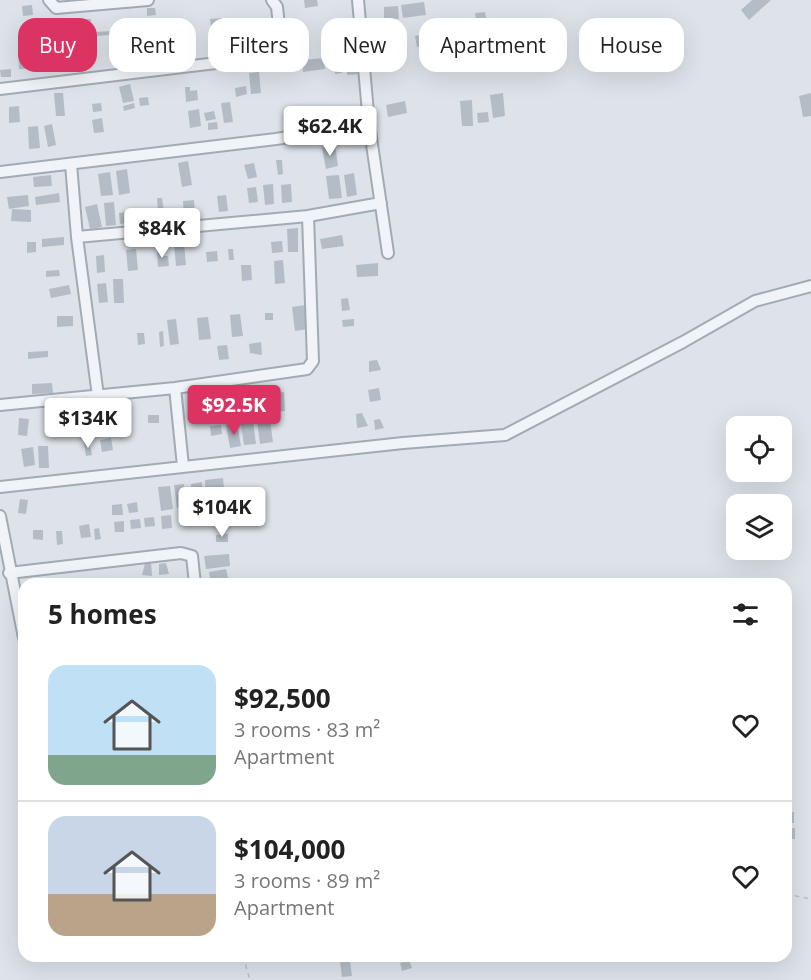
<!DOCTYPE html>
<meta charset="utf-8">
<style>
:root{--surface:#fff;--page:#f6f6f6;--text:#222;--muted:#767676;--line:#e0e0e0;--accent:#dc3462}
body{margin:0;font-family:"Open Sans",sans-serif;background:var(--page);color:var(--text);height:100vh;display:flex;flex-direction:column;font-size:22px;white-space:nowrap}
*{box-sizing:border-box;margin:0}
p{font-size:20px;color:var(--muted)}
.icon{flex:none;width:33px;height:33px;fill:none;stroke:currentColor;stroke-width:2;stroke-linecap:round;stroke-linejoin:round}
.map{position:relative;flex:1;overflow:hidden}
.drawer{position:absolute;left:18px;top:578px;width:774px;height:384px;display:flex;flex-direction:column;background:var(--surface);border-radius:18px;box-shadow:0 6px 24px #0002}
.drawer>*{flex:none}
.top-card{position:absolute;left:18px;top:18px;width:776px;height:54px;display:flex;gap:12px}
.controls{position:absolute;left:726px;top:416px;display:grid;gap:12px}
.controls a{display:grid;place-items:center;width:66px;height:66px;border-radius:12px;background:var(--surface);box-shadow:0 6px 24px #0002;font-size:30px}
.price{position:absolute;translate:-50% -51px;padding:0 14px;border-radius:6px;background:#fff;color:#222;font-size:20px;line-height:39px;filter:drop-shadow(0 2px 3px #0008)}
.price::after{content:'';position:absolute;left:50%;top:36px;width:18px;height:14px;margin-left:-9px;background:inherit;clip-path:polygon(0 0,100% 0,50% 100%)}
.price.on{background:var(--accent);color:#fff}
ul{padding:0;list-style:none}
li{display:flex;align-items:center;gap:18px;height:150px;padding:0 30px}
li+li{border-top:2px solid var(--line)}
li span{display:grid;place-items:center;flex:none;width:168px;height:120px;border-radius:18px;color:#555}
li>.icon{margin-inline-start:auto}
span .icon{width:72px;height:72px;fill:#fffc;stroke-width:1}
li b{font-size:26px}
h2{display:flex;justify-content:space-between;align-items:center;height:72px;padding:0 30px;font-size:26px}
.chip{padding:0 21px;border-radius:18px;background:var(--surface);box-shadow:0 6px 24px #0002;font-size:21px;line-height:54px}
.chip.on{background:var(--accent);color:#fff}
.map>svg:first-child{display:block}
</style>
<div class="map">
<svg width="811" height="980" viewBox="0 0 811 980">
<rect width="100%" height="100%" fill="#dde3e9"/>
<path fill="#b4bdc6" d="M304 0H317L318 6 305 8Z
M752 0H771L749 20 741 10Z
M424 2 426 15 403 18 401 5Z
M32 5 33 15 23 16 22 6Z
M398 6 399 19 384 20V7Z
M147 8H155L156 15 147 16Z
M485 12 487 23 477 25 475 13Z
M156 18 158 30 149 32 147 20Z
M222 18 223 26 211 27 210 19Z
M78 19H91V35L79 36Z
M462 20V27L450 28 449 22Z
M260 23H272V34H260Z
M23 24H33V32H24Z
M549 25V30L537 31V26Z
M111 31V35L96 36V32Z
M181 32H191V40H181Z
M174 33 175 40 165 41 164 34Z
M428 34 429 45 417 47 415 36Z
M473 35 474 41 463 42 462 36Z
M356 37 357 56H345V38Z
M126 38 127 49H121L120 39Z
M343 40 344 56 330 57 329 41Z
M182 43H191L192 54 183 55Z
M175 46 176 56 165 58 164 47Z
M34 47H43L44 64 35 65Z
M31 48 32 69H19L18 49Z
M552 48 555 61 532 66 529 53Z
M453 52H465V57H453Z
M324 58 325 69 303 72 302 60Z
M339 59 342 73 335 74 333 60Z
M361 67 362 74 347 75V69Z
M11 69V77H1L0 70Z
M259 72 261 93 251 94 249 73Z
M130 84 134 101 123 103 119 87Z
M246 86 247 94 236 97 235 88Z
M185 87H190V91L197 90 198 100 186 102Z
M54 93H63L65 116H56Z
M503 93 505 116 493 118 490 95Z
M811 93V116L803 117 799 96Z
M148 97 149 105 140 106 139 98Z
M472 100 473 126H462L460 101Z
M405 101 407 113 388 117 386 105Z
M230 102 233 122 224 123 221 103Z
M101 103 102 111 93 112 92 104Z
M134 103 135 108 124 111 123 106Z
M19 106 20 122 9 123V107Z
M199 109 201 126 190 128 188 111Z
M214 111 216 119 206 121 204 113Z
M488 112 489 122 478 123 477 113Z
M102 118 104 132 94 133 92 120Z
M217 122 218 129 208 130V123Z
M52 124 56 145 48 147 44 126Z
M38 126 40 148 29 149 28 127Z
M335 145 338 166 326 169 322 148Z
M276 160H282L283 174 278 175Z
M188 161 192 185 182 187 178 163Z
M254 163 257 177 248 179 244 165Z
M127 169 130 193 119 195 116 171Z
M110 172 113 195 101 196 98 174Z
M354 173 357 195 347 197 344 175Z
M51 175 52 186 34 187 33 177Z
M339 175 342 198 329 199 326 176Z
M273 184 274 204 265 205 263 185Z
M291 184 292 202 282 203 281 185Z
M256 187 258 202 249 203 247 188Z
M59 193 60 202 36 205 35 197Z
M28 195 29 206 9 209 7 197Z
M226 195 228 211 219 212 217 196Z
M157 198H162L164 211 158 212Z
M194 200 195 215 184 216 183 201Z
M114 202 116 225 106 226 104 203Z
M97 204 102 227 90 229 85 207Z
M12 209 31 210V222L11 221Z
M132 211 134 222 120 224 119 213Z
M298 228V252H288L287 229Z
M342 235 344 246 322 249 320 239Z
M64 237V245L42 247V239Z
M282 241 283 252 272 253 271 242Z
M27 242H36V252L27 253Z
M184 243 186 265 176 266 174 244Z
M157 246H160L161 256H168L169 266 158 267Z
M136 249 138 270 128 271 126 250Z
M228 249H233L234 260H229Z
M217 251 218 261 207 262 206 252Z
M104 255 105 272 97 273 96 256Z
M283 260 285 283 275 284 274 261Z
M378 263V276L357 277 356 265Z
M241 265H251L252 280 242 281Z
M59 270 60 276 46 277V271Z
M113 279H123L124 303H114Z
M106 283 108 302 99 303 97 284Z
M69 285 71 294 51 298 49 289Z
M348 298 350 310 342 311 341 299Z
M305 305 309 329 295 331 292 307Z
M265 313H273V320H265Z
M240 314 243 336 232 337 230 315Z
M57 316H73V326L57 327Z
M208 317 211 339 199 340 197 318Z
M176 319 179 344 170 345 167 320Z
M354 319V326L343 327 342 320Z
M163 331 164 346 160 347 159 332Z
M137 333H144L145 344 138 345Z
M261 342 262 355 250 353 249 344Z
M227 345 229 359 219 360 217 346Z
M48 351V357L28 359V352Z
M377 360 381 370 369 372V361Z
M52 383 53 393 32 394V384Z
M379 388 381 400 370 402 368 390Z
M267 390 269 411 256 412 254 391Z
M284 392 285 411 274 412 272 393Z
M218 394 221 416 210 418 208 395Z
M124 408 127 428 116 430 114 410Z
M251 410 252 416 242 417 241 411Z
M109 411 110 421 99 422 98 412Z
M362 413 368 426 357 428 356 414Z
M148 415H159V423H148Z
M19 418 29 419 27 436 18 435Z
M380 419 384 428 375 430 374 420Z
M270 420 273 442 260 444 257 421Z
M253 421 256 444 244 445 241 423Z
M237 423 241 446 230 448 226 425Z
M221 425 222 434 211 436 210 426Z
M111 438 113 450 102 452 100 440Z
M89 441 92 455 86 456 84 442Z
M38 446H48L49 468H39Z
M33 447 35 465 24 467 21 449Z
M223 478 224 489 220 490 224 504 207 506 209 491H205V480Z
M202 482 204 504 193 505 191 484Z
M184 484 187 506 177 508 174 485Z
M170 486 173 509 161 511 158 487Z
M20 499 28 500 26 514 18 513Z
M137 502 138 512 129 513 127 504Z
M122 504 123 515H112V505Z
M171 515 172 528 162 529 161 516Z
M154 517 155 526 145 527 144 518Z
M140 519 141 528 131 529 130 520Z
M124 521V532H115L114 522Z
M89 524 91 537 81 538 79 526Z
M99 528 101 539 95 540 94 529Z
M33 530H43V540L33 539Z
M56 531H62L63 544 57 545Z
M228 534V542H216V535Z
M229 554 230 566 206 569 204 556Z
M151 562 152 576 142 575 145 563Z
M166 563 169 574 159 575V564Z
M226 569 229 582 211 584 209 572Z
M152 579V584H133V580Z
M786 811 794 812V823H786Z
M795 828V839H786V829Z
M350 960 352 976 342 977 340 961Z
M409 960 412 968 402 971 400 963Z"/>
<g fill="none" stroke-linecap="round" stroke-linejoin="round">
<defs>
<path id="street" d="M49 0 56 8 148 0
M358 0 369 124 388 253
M0 89 267 57 281 44 277 7 272 0
M71 164 77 237 98 396
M0 172 276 139 369 124
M77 237 308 216 381 203
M175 388 183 466
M0 405 175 388 307 369 313 361 308 216
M0 487 403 443 505 435 683 342 755 301 811 286
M0 516 24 638
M9 573 181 553 192 556 195 584"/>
</defs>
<use href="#street" stroke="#a2abb3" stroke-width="14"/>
<path stroke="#bbc1c8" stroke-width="1.5" stroke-dasharray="4.5 4.5" stroke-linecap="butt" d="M786 894 811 899
M243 956 250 980"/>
<use href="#street" stroke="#f0f3f7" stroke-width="10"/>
</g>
</svg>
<div class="controls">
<a><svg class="icon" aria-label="locate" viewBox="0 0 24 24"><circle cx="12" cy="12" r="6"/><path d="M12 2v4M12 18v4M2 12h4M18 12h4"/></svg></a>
<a><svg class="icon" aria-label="layers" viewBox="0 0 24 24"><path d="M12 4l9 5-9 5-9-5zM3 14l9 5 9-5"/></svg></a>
</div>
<b class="price" style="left:330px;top:157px">$62.4K</b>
<b class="price" style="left:162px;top:259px">$84K</b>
<b class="price on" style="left:234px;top:436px">$92.5K</b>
<b class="price" style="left:88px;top:449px">$134K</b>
<b class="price" style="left:222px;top:538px">$104K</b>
<div class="top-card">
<a class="chip on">Buy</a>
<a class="chip">Rent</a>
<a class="chip">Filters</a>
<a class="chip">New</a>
<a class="chip">Apartment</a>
<a class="chip">House</a>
</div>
<section class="drawer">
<h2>5 homes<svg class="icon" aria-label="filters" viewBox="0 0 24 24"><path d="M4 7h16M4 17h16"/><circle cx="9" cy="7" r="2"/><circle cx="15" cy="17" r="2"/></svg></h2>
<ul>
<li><span style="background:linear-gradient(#bfe0f5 75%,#7fa58c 0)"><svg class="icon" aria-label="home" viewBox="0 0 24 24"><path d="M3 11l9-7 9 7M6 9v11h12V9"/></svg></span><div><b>$92,500</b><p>3 rooms · 83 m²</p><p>Apartment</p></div><svg class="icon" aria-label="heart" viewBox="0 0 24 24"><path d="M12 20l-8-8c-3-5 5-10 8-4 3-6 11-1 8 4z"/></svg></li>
<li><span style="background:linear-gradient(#c9d6e8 65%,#b9a48a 0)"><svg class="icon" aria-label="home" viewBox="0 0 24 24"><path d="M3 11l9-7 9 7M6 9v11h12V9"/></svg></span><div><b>$104,000</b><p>3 rooms · 89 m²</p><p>Apartment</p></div><svg class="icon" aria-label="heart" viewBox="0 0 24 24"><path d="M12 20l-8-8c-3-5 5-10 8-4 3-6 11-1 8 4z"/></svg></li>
</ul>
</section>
</div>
